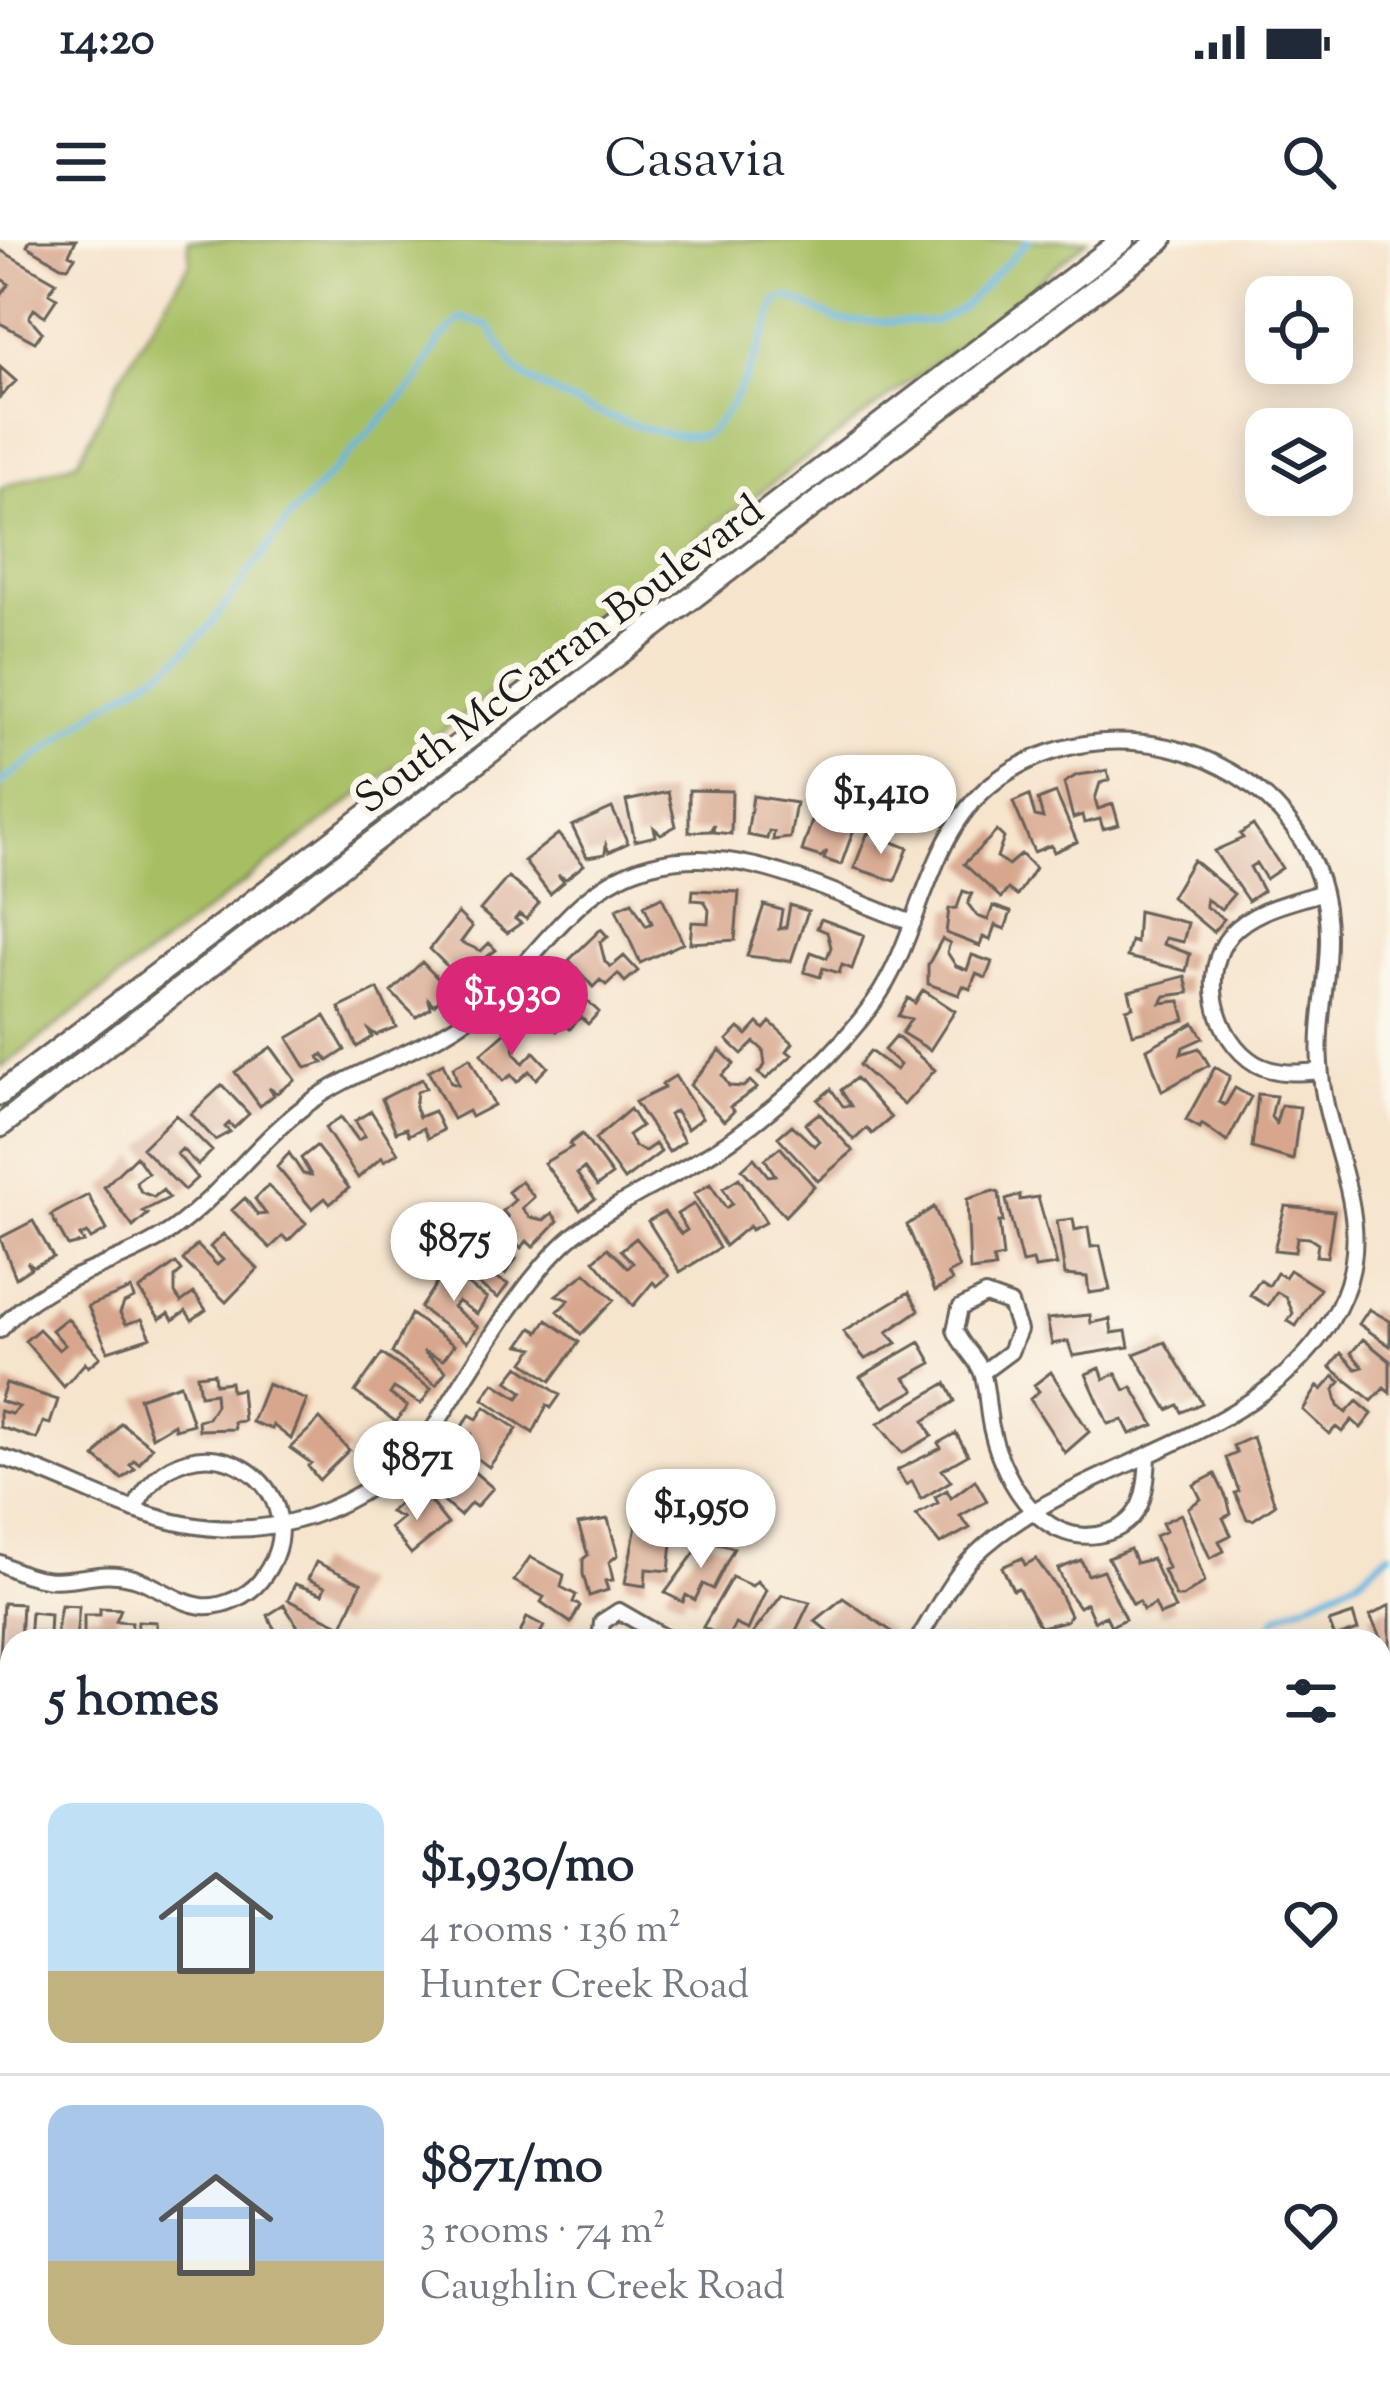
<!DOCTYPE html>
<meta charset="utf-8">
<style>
:root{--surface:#fff;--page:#f2f2f3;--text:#1f2937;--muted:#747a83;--line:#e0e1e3;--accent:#db2777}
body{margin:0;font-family:"Sorts Mill Goudy",serif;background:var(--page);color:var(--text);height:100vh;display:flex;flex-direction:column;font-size:45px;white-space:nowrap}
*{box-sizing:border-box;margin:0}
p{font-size:39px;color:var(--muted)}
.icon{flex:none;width:66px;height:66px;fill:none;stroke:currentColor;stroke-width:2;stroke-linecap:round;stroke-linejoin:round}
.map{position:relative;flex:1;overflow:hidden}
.drawer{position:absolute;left:0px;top:1389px;width:1392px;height:768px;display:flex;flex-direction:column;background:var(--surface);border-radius:36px 36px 0 0;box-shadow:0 6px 30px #0003}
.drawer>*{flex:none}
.tools{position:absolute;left:1245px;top:36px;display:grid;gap:24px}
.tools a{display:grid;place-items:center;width:108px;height:108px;border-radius:24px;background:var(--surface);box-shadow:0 6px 30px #0003;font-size:60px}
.price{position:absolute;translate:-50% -102px;padding:0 27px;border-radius:42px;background:#fff;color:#222;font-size:39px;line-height:78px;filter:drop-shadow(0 3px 6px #0008)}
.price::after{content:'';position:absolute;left:50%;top:72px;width:36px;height:27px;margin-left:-18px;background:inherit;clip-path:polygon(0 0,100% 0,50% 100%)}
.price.current{background:var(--accent);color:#fff}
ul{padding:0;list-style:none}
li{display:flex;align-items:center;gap:36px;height:300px;padding:0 48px}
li+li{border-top:3px solid var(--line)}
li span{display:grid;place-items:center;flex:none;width:336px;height:240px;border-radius:24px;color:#555}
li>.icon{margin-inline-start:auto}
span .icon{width:144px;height:144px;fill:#fffc;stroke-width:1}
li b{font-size:51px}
h2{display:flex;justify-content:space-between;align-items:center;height:144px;padding:0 48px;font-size:51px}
.status{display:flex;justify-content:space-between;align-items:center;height:84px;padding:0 60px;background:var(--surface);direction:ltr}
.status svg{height:33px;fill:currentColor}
header{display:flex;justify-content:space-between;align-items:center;height:156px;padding:0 48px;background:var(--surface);font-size:54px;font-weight:600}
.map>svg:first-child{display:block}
</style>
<div class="status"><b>14:20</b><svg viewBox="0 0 49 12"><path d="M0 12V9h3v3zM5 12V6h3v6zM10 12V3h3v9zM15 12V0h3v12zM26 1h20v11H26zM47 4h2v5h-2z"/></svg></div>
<header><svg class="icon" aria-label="menu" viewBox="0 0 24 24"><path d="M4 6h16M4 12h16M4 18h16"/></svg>Casavia<svg class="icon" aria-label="search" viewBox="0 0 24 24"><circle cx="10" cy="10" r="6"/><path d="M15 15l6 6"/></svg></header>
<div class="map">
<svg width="1390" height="2157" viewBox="0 0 1390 2157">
<rect width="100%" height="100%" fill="#fbf7ec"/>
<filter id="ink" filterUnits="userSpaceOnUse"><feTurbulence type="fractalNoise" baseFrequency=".00833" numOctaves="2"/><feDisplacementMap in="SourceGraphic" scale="24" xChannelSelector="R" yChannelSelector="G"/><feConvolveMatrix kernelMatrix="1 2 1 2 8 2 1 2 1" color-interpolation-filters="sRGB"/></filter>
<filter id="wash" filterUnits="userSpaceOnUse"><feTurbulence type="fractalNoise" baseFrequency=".004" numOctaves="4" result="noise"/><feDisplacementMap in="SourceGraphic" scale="48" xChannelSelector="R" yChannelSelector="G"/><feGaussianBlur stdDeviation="2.7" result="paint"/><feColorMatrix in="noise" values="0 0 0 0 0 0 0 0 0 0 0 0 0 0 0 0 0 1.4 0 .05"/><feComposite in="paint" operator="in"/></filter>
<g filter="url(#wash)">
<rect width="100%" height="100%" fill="#f6e4cc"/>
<path fill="#a7bf64" stroke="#626e40" stroke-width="3" d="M188 0H1088L956 108 627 350 0 829V248L78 221 118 141 190 23Z"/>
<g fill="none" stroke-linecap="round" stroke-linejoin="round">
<path stroke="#68b7e2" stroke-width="6" d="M0 544 102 467 173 423 208 388 292 275 417 142 440 100 462 78 489 86C499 99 507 121 519 132 543 154 681 212 708 192 737 169 765 96 777 61L789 57 839 81 934 82 962 68 1029 0
M1261 1401 1278 1376 1358 1339 1390 1313
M1380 1684 1390 1679
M123 2157 129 2145"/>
</g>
<g id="blocks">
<path fill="#d7a68d" d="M30 0H76L69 14 75 17 68 27 61 26 27 6Z
M0 10 56 42 49 53 57 58 45 76 34 69 29 77 42 92 35 102 0 83V56L9 44 0 38Z
M0 127 16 141 0 157Z
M1107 531 1110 540 1100 543 1095 559 1098 569 1113 564 1119 585 1103 589 1100 579 1084 583 1082 575 1073 578 1064 543 1077 535Z
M689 550 732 551 731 594 713 592 714 584 710 591 689 592Z
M668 552 676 586 661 594 654 588 656 596 635 601 626 561Z
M1056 553 1077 602 1054 612 1051 605 1034 612 1013 562 1029 555 1035 576 1043 578 1038 560Z
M753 556 796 563 790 598 773 600 774 592 769 591 767 599 747 595Z
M612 568 628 603 609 612 606 605 605 614 587 617 572 586Z
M815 572 855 586 841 625 824 619 827 611 821 617 802 611Z
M1253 585 1282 628 1266 639 1256 623 1250 627 1263 651 1248 661 1214 611 1243 598 1240 594Z
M997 591 1004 598 997 617 1008 625 1021 614 1035 628 1017 656 1008 649 1001 658 964 624Z
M868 592 908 608 895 641 854 628Z
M558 594 584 625 566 639 558 635 564 642 550 654 524 621Z
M1193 620 1234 654 1221 669 1206 659V667L1224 679 1213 692 1171 657Z
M508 637 539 663 526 679 519 674 515 679 521 683 507 693 480 670Z
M693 650 739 652 735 700 690 703 692 682 708 683 709 670 704 661 692 660Z
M963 651 972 654 968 664 977 676 988 680 993 666 1011 672 1005 689 995 685 990 700 983 697 980 706 946 693 949 669 957 668Z
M662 657 683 703 640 723 616 669 632 662 646 686 652 683 644 665Z
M764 665 782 670 779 689 786 687 790 665 808 671 791 721 747 716Z
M1138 671 1188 683 1183 702 1165 698 1163 704 1190 714 1186 731 1127 717 1131 701 1136 703Z
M458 673 472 687 461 702 481 711 489 703 496 710 473 727 477 731 465 744 430 709Z
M821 679 864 695 852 729 842 725 839 733 823 728 820 737 804 732 811 712 827 718 831 707 827 692 817 688Z
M601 689 608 697 600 702 605 722 611 727 624 716 638 731 625 742 618 734 606 745 600 740 593 747 569 720Z
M942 699 950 703 947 712 956 726 967 730 972 715 992 722 986 738 976 734 970 749 963 746 959 755 928 744V725Z
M422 722 449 750 434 765 429 760 431 768 416 777 391 752Z
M560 734 567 740 561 747 564 763 573 770 584 758 599 772 588 784 580 777 570 789 564 784 557 791 530 768 539 751Z
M1185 736 1189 753 1165 756 1161 763 1180 761 1185 780 1133 794 1126 769 1133 767 1129 751Z
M378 749 396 787 376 795 369 790 372 797 357 807 339 768Z
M923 750 955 771 930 810 902 793 911 779 898 776 908 758 915 763Z
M325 776 345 810 328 821 323 814 319 817 323 823 306 828 288 798Z
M770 782 793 803 787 811 792 815 766 839 758 833 765 825 763 810 754 802 742 814 727 800 739 788 747 795 758 783 764 789Z
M1194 783 1203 798 1183 807 1181 814 1199 808 1209 825 1162 851 1147 809Z
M515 784 521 791 513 798 515 814 523 823 534 812 548 827 536 839 529 831 517 842 511 835 503 841 481 814Z
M896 796 935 830 904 865 859 825 870 811 896 830 900 825 884 810Z
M271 807 295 840 277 853 269 848 274 855 260 866 235 832Z
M720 810 734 824 722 835 729 846 743 847 750 841 757 848 730 867 734 871 724 881 690 845Z
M470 818 494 865 471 877 468 871 453 879 428 831 443 823 451 843 458 845 453 827Z
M1215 827 1230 836 1219 862 1225 865 1235 848 1251 857 1227 902 1202 884 1200 888 1186 880Z
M675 836 702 878 687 889 675 871 669 875 684 901 669 912 635 862 664 848 662 844Z
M856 838 891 878 872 894 867 888 854 900 818 860 831 849 843 866H851L841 850Z
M422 839 426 848 417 852 415 868 419 877 434 871 443 890 428 898 423 888 409 895 406 888 396 892 382 859Z
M222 845 249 874 234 888 229 883 225 887 230 892 215 900 191 874Z
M1258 854 1276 856 1271 877 1276 883 1281 865 1300 867 1293 920 1252 908Z
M630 869 641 886 628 895 634 906 645 911 655 904 661 912 624 940 595 899Z
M371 871 398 913 384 921 382 917 358 938 325 888 341 877 358 900 365 896 355 881Z
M819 873 853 911 818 941 778 897 792 885 814 906 819 901 805 884Z
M176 875 212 911 198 925 182 909 177 914 197 938 184 950 142 908Z
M582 894 612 935 597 946 584 928 577 934 595 959 580 970 544 923 572 907 569 904Z
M316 906 349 948 330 964 325 958 312 969 277 927 289 913 303 934 311 935 301 918Z
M780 907 814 946 785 976 742 929 754 918 768 936 775 935 765 919Z
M136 916 148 933 136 942 141 952 154 957 163 950 169 958 143 971 148 974 133 987 104 947Z
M739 938 766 982 751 990 749 986 725 1006 694 954 710 944 726 968 732 964 723 948Z
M521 941 534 957 522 968 529 977 544 980 552 973 558 981 533 1007 527 1001 521 1008 501 984 508 977 503 971 515 960 508 952Z
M268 946 306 983 288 1001 283 996 270 1008 232 970 245 958 258 975 266 974 255 959Z
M993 951 999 953 1003 982H999L1003 1017 993 1019 995 1028 970 1031 967 959Z
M88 955 107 990 91 999 87 993 80 996 84 1002 68 1006 51 975Z
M1020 955V960L1038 957 1057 1025 1035 1028 1033 1021 1022 1023 1006 960Z
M694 964 719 1008 680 1032 648 981 664 972 681 994 687 990 677 974Z
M1285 966 1334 971 1327 1017 1316 1016 1318 1004 1309 998 1297 997 1295 1012 1274 1010Z
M934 967 959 1028 948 1034 952 1041 935 1051 907 985Z
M1073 979 1075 990 1088 987 1091 1007 1100 1006 1110 1050 1089 1053 1087 1037 1065 1035 1057 981Z
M33 981 53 1017 34 1026 27 1022 31 1028 16 1038 0 998Z
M473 988 516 1019 505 1034 486 1025 492 1029 489 1034 508 1044 498 1058 454 1027 465 1013 459 1008Z
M223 994 258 1029 226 1062 183 1020 197 1005 217 1025 223 1020 210 1007Z
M636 998 669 1036 657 1046 653 1042 633 1066 594 1020 608 1008 628 1028 633 1023 621 1010Z
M176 1023 182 1031 175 1037V1053L181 1062 194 1053 206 1070 192 1080 186 1071 173 1080 169 1073 160 1079 139 1050Z
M446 1029 487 1058 477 1074 458 1061 453 1067 478 1087 467 1102 420 1068Z
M1290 1030 1320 1049 1296 1086 1288 1081 1293 1073 1286 1057 1277 1052 1268 1066 1250 1055 1260 1040 1269 1046 1277 1033 1285 1037Z
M586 1033 614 1060 581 1094 558 1071 569 1060 556 1055Z
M131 1049 134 1058 124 1063 120 1073 126 1084 142 1079 151 1097 108 1111 88 1066Z
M909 1052 919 1070 887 1092 897 1103 865 1119 843 1092Z
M1369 1069 1390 1081V1106L1359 1084Z
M411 1074 454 1105 443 1120 423 1111 446 1131 436 1145 392 1113Z
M1090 1075 1091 1083 1110 1079 1112 1093 1126 1091 1129 1107 1073 1116 1068 1101 1052 1104 1047 1079Z
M67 1078 100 1117 88 1127 85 1123 64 1147 25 1101 39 1089 59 1110 65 1105 52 1090Z
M547 1080 579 1102 551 1141 524 1122 534 1108 520 1105 532 1088 539 1092Z
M1363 1099 1390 1121V1153L1384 1148 1372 1161 1330 1127 1341 1113 1356 1129 1363 1127 1351 1113Z
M920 1102 932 1123 905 1138 915 1150 884 1167 860 1137Z
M1165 1102 1202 1163 1182 1172 1178 1165 1168 1170 1134 1114Z
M382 1114 431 1149 421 1164 394 1148 390 1154 407 1166 396 1182 355 1152Z
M519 1126 560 1155 551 1168 547 1165 533 1193 483 1159 494 1143 518 1158 523 1152 507 1141Z
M1100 1128 1104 1139 1116 1133 1125 1151 1132 1147 1154 1185 1130 1194 1123 1180 1108 1184 1086 1134Z
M1051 1132 1089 1192 1065 1213 1030 1159 1039 1151 1034 1145Z
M214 1133 215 1144 230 1142 231 1151 241 1149 244 1181 234 1182 235 1189 199 1190 198 1180 208 1178 216 1165 215 1153 200 1155 197 1135Z
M1334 1136 1341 1142 1334 1150 1338 1166 1346 1173 1357 1161 1372 1174 1361 1188 1352 1180 1342 1192 1336 1187 1329 1194 1303 1170 1318 1146 1322 1150Z
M6 1143 58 1160 50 1184 43 1182 37 1199 0 1187V1171L12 1174 19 1167 0 1161Z
M946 1143 955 1161 924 1181 932 1196 902 1213 878 1184Z
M180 1144 193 1184 175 1189 174 1184 152 1197 139 1158Z
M267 1144 307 1160 291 1199 273 1185 272 1189 252 1182Z
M485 1167 517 1189 489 1227 462 1208 471 1194 458 1192 470 1175 477 1179Z
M320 1179 349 1210 319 1240 308 1226 311 1223 290 1208Z
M121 1183 152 1207 139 1224 134 1220 130 1225 135 1229 122 1239 95 1217Z
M956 1193 968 1215 942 1230 951 1241 921 1259 912 1241 906 1245 897 1230 941 1208 938 1203Z
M1253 1197 1275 1265 1253 1280 1247 1279 1235 1253 1239 1251 1226 1218 1237 1213 1233 1206Z
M452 1213 493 1248 476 1267 471 1263 460 1276 419 1241 430 1228 445 1244 452 1242 440 1228Z
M1215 1234 1227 1259 1231 1274 1223 1278 1231 1295 1219 1301 1224 1311 1210 1318 1188 1268 1201 1259 1194 1245Z
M975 1240 987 1261 960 1276 970 1288 940 1304 916 1275 938 1263 935 1257 947 1250 951 1258Z
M424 1254 448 1284 411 1314 390 1288 402 1278 390 1272 406 1257 411 1264Z
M1181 1274 1205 1342 1182 1357H1176L1163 1330 1168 1328 1155 1296 1166 1291 1162 1283Z
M608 1279 618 1315 609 1322 613 1340 605 1341 608 1350 589 1356 583 1334V1319L588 1315 578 1284Z
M659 1282 674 1284 669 1331 646 1329 645 1346 625 1343 636 1286 658 1289Z
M704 1300 734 1308 713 1349 703 1344 695 1360 686 1355 683 1362 665 1353Z
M1130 1309 1136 1323 1152 1319 1175 1369 1160 1375 1155 1364 1143 1370 1139 1361 1133 1364 1108 1318Z
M530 1317 564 1335 561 1347 576 1355 573 1362 580 1366 571 1383 541 1362 544 1357 514 1341Z
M1022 1318 1025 1325 1036 1319 1057 1348 1070 1375 1066 1381 1040 1387 1018 1348 1013 1350 1002 1327Z
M1081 1320 1088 1335 1103 1330 1125 1379 1111 1386 1106 1376 1094 1381 1086 1363 1079 1367 1069 1354 1058 1329Z
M316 1322 361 1343 342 1386 288 1360 295 1344 322 1354 325 1347 308 1339Z
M732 1337 752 1346 757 1341 766 1350 748 1390 735 1384 727 1399 703 1387Z
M782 1355 810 1362 791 1401H747Z
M843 1358 891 1391 883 1401 867 1396 840 1401 815 1381Z
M3 1363 22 1364 20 1401H12V1417L0 1416Z
M61 1365 79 1366 76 1401H29L31 1372 50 1374 49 1394H56Z
M284 1365 307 1401H282L271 1383 268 1375Z
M1390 1365V1409L1380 1414V1401H1373L1380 1397 1370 1376Z
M100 1368 121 1369 116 1381 132 1382 131 1401H84V1375H100Z
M1353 1374 1358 1390 1335 1398 1329 1382Z
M527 1377 544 1386 536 1401H517Z
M138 1381 156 1382 158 1401H137Z
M1390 1486V1515L1380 1534V1497Z
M8 1651 12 1657V1685L0 1669V1657Z
M2 1688 12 1712 0 1722V1690Z
M1390 1863V1915L1380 1898V1869Z
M6 1885 12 1916 0 1931V1888Z
M12 2083V2145H17L9 2153 0 2144V2095Z
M1387 2097 1390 2146 1380 2148V2098Z
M32 2145H46L58 2157H20Z"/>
</g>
</g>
<g filter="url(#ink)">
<use href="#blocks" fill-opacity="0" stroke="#68625a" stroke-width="3"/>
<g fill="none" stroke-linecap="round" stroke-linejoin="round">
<defs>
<path id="minor" d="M1320 831C1298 833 1276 835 1256 824 1214 799 1199 731 1231 694 1253 669 1293 662 1323 652
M0 1090C44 1035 117 1029 172 990 221 955 256 903 305 866 356 827 422 813 472 775 536 727 569 646 651 625 741 601 830 654 913 683
M983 1132 1010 1112 1019 1090 1010 1064 985 1055 960 1068 955 1090C961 1107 979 1119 983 1136 988 1154 987 1173 992 1191 1004 1243 1046 1313 1109 1292 1144 1280 1146 1250 1148 1217
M0 1217C47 1230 91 1255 138 1271 244 1310 346 1283 424 1203 465 1142 522 1034 579 991 627 955 686 932 735 897 784 862 839 811 874 762 922 695 925 596 993 543 1121 445 1330 530 1328 699 1328 741 1317 782 1320 824 1325 909 1382 983 1338 1068 1266 1206 1076 1216 974 1316 950 1340 935 1373 917 1401
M0 1323C65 1359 83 1324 134 1338 157 1345 178 1363 202 1366 222 1368 248 1356 260 1341 332 1249 189 1157 134 1270
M600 1401 602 1382 619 1371 671 1401
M0 1782 12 1775
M0 1807 12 1812
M0 1842 12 1855
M1380 1988 1390 1967"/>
<path id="tertiary" d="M1380 1594 1390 1591
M0 2047 12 2035"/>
<path id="primary" d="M0 854 1123 0
M0 886 1161 0"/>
</defs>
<use href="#minor" stroke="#68625a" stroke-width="20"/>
<use href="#tertiary" stroke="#68625a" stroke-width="24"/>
<use href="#primary" stroke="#68625a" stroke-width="27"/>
<use href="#minor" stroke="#fff" stroke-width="14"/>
<use href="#tertiary" stroke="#fff" stroke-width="18"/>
<use href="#primary" stroke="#fff" stroke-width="21"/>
</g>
</g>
<g text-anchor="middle" stroke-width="12" stroke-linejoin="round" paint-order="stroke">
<g font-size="42" fill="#1c1c1c" stroke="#fbf7ec">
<text transform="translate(558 413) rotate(-37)" y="15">South McCarran Boulevard</text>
</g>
</g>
</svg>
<div class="tools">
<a><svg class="icon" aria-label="locate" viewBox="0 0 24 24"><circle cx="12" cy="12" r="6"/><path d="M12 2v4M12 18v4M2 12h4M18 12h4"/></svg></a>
<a><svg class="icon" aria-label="layers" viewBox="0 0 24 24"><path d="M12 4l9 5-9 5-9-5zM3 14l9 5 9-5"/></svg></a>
</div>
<b class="price" style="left:881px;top:617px">$1,410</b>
<b class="price current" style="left:512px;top:818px">$1,930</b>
<b class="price" style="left:454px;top:1064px">$875</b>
<b class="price" style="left:417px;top:1283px">$871</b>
<b class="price" style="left:701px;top:1331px">$1,950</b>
<section class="drawer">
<h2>5 homes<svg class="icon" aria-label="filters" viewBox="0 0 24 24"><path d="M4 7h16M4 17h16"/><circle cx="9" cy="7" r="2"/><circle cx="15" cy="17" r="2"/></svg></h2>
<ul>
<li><span style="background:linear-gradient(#bfe0f5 70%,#c2b280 0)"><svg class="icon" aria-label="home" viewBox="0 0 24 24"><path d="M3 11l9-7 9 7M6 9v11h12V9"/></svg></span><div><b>$1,930/mo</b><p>4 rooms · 136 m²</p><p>Hunter Creek Road</p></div><svg class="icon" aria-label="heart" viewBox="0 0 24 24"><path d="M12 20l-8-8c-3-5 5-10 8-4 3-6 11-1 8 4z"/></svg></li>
<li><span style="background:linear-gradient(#a9c7e8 65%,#c2b280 0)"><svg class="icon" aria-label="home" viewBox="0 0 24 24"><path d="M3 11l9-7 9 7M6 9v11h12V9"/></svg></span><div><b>$871/mo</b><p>3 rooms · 74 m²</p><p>Caughlin Creek Road</p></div><svg class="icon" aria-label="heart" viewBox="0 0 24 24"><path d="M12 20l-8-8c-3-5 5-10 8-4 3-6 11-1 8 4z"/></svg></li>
</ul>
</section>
</div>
